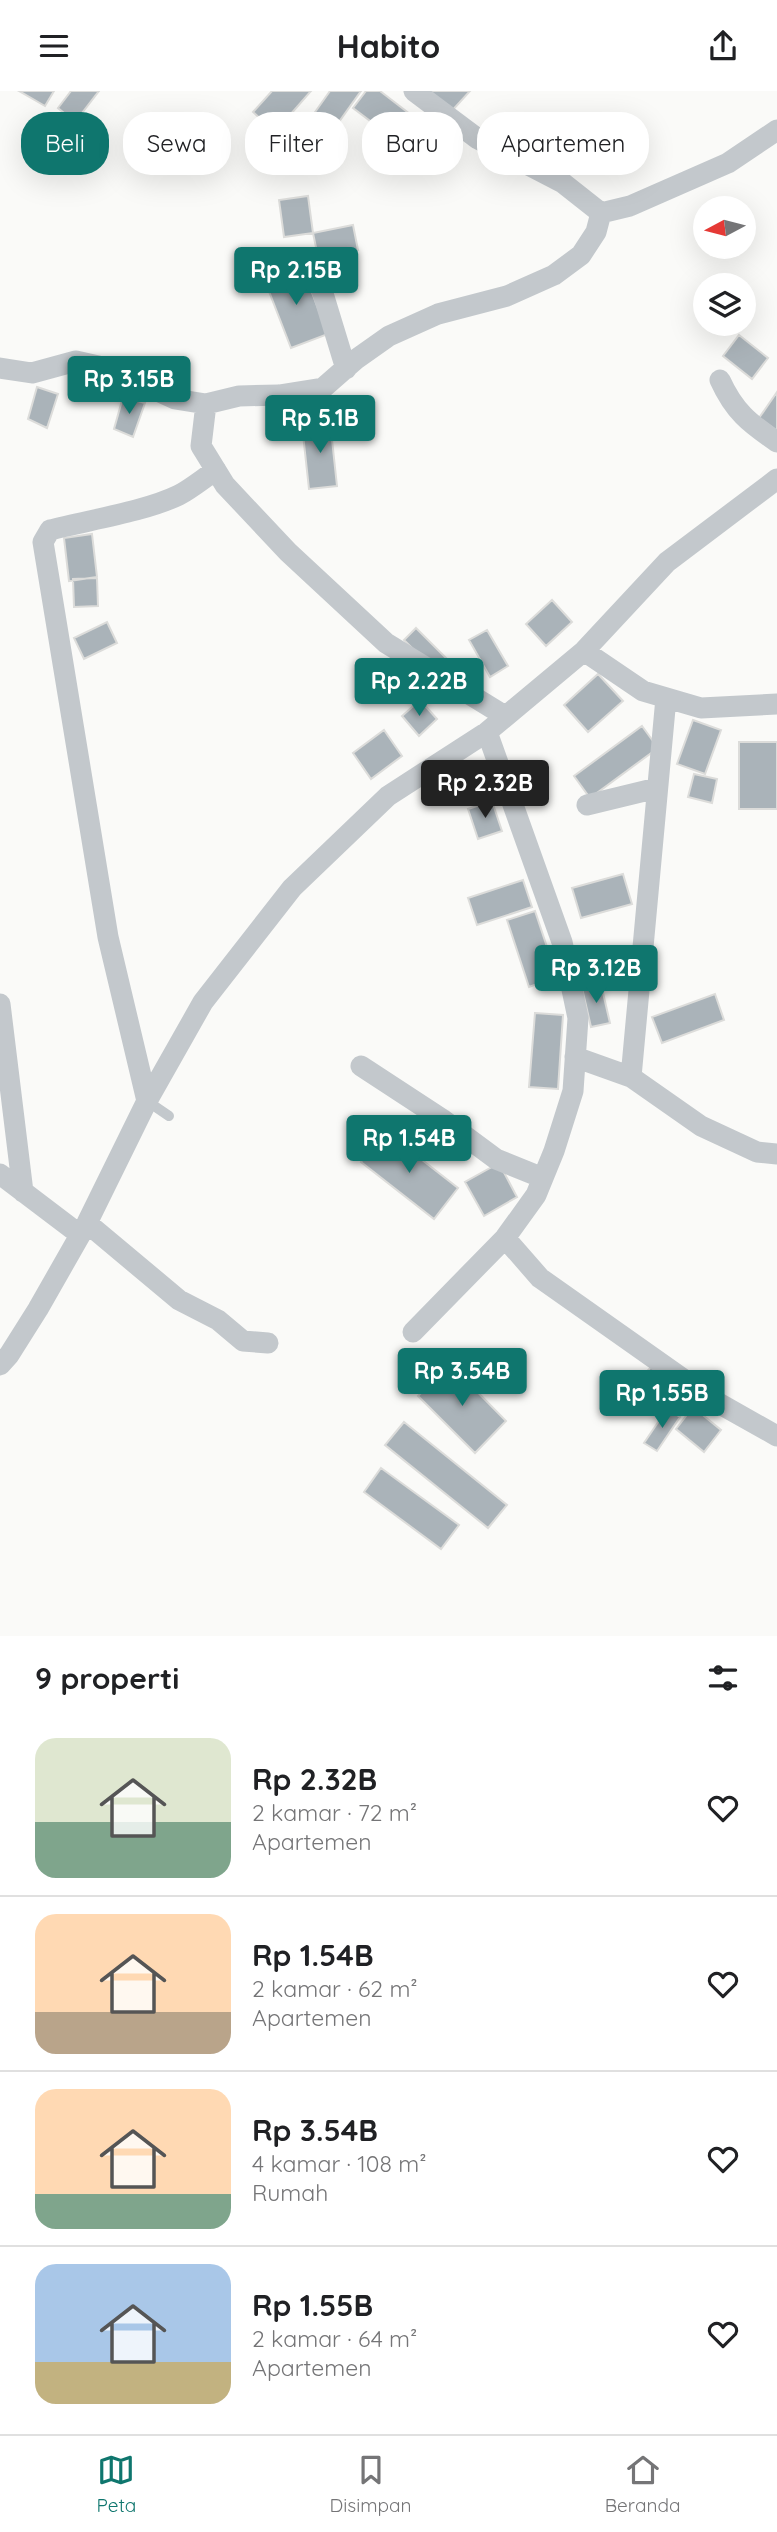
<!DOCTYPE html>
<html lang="id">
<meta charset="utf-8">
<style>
:root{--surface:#fff;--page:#f2f2f2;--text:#202124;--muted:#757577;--line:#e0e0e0;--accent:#0f766e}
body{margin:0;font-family:Quicksand,sans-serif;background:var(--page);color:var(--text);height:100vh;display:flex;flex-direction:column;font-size:26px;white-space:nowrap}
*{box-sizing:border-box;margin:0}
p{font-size:23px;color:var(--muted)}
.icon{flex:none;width:38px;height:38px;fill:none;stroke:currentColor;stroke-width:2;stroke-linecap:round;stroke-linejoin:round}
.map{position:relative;height:1545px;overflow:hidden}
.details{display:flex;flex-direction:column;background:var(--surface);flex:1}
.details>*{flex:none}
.hud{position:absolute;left:21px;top:21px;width:735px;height:63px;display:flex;gap:14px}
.needle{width:46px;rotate:263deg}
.buttons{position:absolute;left:693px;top:105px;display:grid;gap:14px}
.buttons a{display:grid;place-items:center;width:63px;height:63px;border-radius:50%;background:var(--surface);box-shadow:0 7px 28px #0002;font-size:35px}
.price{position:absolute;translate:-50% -60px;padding:0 16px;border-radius:7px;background:var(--accent);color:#fff;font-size:23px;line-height:46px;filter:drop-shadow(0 2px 4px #0008)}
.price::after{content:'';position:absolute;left:50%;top:42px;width:21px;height:16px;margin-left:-10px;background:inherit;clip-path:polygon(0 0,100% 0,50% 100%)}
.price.current{background:#222;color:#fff}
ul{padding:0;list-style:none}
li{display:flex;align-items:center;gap:21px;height:175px;padding:0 35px}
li+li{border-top:2px solid var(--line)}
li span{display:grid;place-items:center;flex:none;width:196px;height:140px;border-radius:21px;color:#555}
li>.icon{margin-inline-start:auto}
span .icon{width:84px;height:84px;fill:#fffc;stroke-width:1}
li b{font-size:30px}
h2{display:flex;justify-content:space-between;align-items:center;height:84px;padding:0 35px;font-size:30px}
.tag{padding:0 24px;border-radius:28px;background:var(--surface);box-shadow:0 7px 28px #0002;font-size:24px;line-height:63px}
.tag.current{background:var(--accent);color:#fff}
header{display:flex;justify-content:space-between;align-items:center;height:91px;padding:0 35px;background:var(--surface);font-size:32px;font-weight:700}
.menu{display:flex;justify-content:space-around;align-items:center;height:98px;border-top:2px solid var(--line);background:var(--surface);font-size:19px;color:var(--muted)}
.menu a{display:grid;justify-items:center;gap:4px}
.menu .current{color:var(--accent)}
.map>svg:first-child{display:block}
</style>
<header><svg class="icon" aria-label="menu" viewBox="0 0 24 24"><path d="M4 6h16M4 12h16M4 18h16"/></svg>Habito<svg class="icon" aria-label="share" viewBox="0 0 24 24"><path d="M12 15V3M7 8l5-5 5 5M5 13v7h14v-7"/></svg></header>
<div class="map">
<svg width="777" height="1545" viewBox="0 0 777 1545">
<rect width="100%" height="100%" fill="#fafaf8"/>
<path fill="#aab3b9" stroke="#dcdcda" stroke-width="2" d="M19 0H54L45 15Z
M71 0H99L75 31 58 17Z
M272 0H311L275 41 253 21Z
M330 0H361L316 63 296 48Z
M366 0H380L428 37 410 60 353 17Z
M432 0H470L449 23 429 4Z
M308 105 313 142 284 146 279 109Z
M353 134 358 159 318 166 313 142Z
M302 176 328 243 291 257 265 190Z
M739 244 768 267 752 288 723 265Z
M37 296 58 303 47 337 28 328Z
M777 301V340L759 327Z
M123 306 145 312 133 346 114 338Z
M330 330 337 395 309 398 302 334Z
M92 443 97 486 69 490 64 447Z
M97 487 98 515 74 516 73 488Z
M552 509 572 531 546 555 526 533Z
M107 531 117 552 84 568 74 547Z
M416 537 447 568 435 580 404 549Z
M487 539 508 575 490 586 469 549Z
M598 583 623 610 588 641 564 614Z
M420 609 437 628 419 645 402 625Z
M693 629 721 639 705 683 677 673Z
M642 635 658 657 590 707 574 685Z
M384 639 402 665 371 688 353 662Z
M739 651H777V718H739Z
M694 683 717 688 712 712 688 706Z
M492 710 502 740 478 748 468 718Z
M623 783 632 813 581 827 572 797Z
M523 789 532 816 477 834 468 807Z
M535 820 557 886 529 896 507 829Z
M601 893 610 932 591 936 582 897Z
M715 903 724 929 662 952 652 926Z
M535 922 563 924 558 998 529 996Z
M385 1040 458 1097 434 1128 361 1071Z
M499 1072 517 1106 484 1125 465 1091Z
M655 1272 681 1296 661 1318 635 1293Z
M450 1273 506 1330 475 1362 418 1305Z
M693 1316 721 1339 704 1361 676 1338Z
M667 1318 680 1326 657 1360 644 1352Z
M404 1331 507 1414 488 1437 385 1354Z
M381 1377 459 1434 441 1458 364 1401Z"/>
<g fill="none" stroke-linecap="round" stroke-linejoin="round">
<path stroke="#c3c8cc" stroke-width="10" d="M147 1010 169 1025"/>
<path stroke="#c3c8cc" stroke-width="21" d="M414 0 478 48 563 92 601 122
M314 173 346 278
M0 277 32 282 76 270 107 277 175 308 206 313 239 305 279 304 323 297 355 269 389 245 438 223 507 205 554 184 581 164 596 141 601 122 630 115 728 72 777 39
M720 289C734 320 749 332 777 351
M206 313 201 355 225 394 288 461 386 552 505 625
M584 560 643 600 701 617 777 613
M587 714 657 697
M0 913 23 1101
M575 966 631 986 701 1035 757 1061 777 1063
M361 975 442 1028 496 1068 543 1087
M631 986 666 607
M147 1010 108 846 43 451 50 439C88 429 144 421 179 404 192 397 204 387 216 379
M0 1083 79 1143
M87 1132 179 1209 218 1229 243 1250 268 1252
M505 1147 540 1187 713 1309 777 1345
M413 1241 505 1147 536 1104 554 1060 573 1000 578 927 562 851 487 641
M0 1274 9 1264 38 1218 87 1132 147 1010 203 911 292 797 388 705 487 641 584 560 667 471 777 388"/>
</g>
</svg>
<div class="buttons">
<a><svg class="needle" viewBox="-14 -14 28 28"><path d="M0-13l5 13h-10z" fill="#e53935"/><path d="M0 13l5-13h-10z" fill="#757577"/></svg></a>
<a><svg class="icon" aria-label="layers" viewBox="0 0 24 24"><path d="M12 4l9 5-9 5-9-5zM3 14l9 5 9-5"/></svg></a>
</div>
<b class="price" style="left:296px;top:216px">Rp 2.15B</b>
<b class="price" style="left:129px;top:325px">Rp 3.15B</b>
<b class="price" style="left:320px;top:364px">Rp 5.1B</b>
<b class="price" style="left:419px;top:627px">Rp 2.22B</b>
<b class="price current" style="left:485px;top:729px">Rp 2.32B</b>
<b class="price" style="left:596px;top:914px">Rp 3.12B</b>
<b class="price" style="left:409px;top:1084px">Rp 1.54B</b>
<b class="price" style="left:462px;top:1317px">Rp 3.54B</b>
<b class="price" style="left:662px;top:1339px">Rp 1.55B</b>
<div class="hud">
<a class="tag current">Beli</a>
<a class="tag">Sewa</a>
<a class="tag">Filter</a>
<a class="tag">Baru</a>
<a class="tag">Apartemen</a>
</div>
</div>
<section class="details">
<h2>9 properti<svg class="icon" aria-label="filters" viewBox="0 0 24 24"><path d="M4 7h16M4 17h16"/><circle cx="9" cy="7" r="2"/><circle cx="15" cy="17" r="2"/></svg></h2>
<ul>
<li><span style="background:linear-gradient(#dfe7d0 60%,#7fa58c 0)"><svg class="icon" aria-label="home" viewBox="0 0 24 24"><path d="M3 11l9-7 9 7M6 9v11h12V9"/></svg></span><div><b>Rp 2.32B</b><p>2 kamar · 72 m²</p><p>Apartemen</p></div><svg class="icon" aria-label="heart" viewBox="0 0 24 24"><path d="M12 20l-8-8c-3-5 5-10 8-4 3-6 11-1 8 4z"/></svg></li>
<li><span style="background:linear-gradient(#ffd9b3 70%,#b9a48a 0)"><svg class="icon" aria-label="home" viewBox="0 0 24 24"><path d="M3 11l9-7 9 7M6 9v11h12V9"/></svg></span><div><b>Rp 1.54B</b><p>2 kamar · 62 m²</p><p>Apartemen</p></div><svg class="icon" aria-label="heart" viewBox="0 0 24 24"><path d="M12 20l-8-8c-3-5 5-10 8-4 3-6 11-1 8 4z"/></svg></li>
<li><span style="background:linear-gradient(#ffd9b3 75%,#7fa58c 0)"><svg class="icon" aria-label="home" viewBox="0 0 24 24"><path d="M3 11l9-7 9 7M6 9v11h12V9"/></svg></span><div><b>Rp 3.54B</b><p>4 kamar · 108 m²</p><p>Rumah</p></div><svg class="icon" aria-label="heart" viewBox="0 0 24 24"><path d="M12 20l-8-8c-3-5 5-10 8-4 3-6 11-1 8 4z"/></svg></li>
<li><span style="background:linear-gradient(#a9c7e8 70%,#c2b280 0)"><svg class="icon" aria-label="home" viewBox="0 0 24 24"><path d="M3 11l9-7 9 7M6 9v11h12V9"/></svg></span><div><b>Rp 1.55B</b><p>2 kamar · 64 m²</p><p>Apartemen</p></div><svg class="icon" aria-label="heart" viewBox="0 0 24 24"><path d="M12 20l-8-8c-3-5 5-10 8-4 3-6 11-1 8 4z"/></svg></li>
</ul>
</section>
<nav class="menu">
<a class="current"><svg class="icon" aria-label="map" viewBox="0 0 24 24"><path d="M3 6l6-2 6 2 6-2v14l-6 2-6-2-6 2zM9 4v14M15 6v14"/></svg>Peta</a>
<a><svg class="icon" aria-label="saved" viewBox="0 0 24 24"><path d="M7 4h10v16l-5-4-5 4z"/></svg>Disimpan</a>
<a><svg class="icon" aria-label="home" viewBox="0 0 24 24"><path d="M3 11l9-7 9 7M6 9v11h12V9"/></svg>Beranda</a>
</nav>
